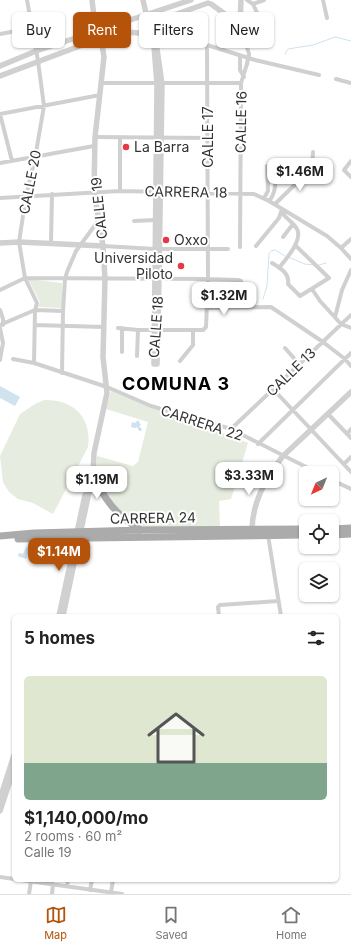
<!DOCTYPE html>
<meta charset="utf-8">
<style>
:root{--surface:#fff;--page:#f2f2f2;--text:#222;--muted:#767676;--line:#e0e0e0;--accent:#b45309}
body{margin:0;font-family:Inter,sans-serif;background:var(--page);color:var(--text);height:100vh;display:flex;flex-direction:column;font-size:15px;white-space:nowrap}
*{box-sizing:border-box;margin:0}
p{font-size:13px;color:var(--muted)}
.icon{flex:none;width:22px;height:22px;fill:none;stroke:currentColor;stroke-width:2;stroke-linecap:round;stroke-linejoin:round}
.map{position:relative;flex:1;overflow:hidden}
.details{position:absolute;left:12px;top:614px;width:327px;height:268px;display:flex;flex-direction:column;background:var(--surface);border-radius:6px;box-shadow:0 1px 3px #0004}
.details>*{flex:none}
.banner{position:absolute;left:12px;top:12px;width:327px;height:36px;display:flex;gap:8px}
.needle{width:26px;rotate:223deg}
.buttons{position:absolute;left:299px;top:466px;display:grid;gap:8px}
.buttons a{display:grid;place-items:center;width:40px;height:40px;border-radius:6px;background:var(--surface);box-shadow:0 1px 3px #0004;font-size:20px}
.price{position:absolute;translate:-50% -34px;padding:0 9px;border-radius:8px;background:#fff;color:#222;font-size:13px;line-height:26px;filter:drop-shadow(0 1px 2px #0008)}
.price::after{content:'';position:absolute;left:50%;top:24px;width:12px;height:9px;margin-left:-6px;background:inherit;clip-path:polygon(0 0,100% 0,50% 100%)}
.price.selected{background:var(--accent);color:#fff}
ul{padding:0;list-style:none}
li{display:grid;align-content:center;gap:8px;height:212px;padding:0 12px}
li span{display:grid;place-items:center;height:124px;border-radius:6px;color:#555}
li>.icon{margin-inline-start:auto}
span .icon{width:72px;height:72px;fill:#fffc;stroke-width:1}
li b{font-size:17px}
h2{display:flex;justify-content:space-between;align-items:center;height:48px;padding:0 12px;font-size:17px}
.chip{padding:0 14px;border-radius:6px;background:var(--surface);box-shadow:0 1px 3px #0004;font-size:14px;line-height:36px}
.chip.selected{background:var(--accent);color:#fff}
.tab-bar{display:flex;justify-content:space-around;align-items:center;height:56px;border-top:1px solid var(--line);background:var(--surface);font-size:11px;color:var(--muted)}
.tab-bar a{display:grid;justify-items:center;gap:2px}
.tab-bar .selected{color:var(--accent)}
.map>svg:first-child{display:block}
</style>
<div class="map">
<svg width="351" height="894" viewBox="0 0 351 894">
<rect width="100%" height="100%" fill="#fff"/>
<path fill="#e6ecdf" d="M28 279 62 283V308L38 307 40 302Z
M111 391 154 409 186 418 248 443 231 499 219 501 220 527H141L126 518 108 500 100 485 96 469 97 456 133 466 138 462 148 422 106 409Z
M44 400C73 399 92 417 88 447L53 514 33 503 18 499 9 492 3 482 0 456 20 414 35 404Z"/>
<path fill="#cfe2ee" d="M0 386 20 397 15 406 0 398Z
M138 420 141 425 139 426 142 429 141 431H139L137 427 135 428 131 427 132 422 135 423Z
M26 547 30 548 26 559 18 556 19 553 23 554Z"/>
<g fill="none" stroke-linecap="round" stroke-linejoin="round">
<path stroke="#cfe2ee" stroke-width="1" d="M285 54 288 49 313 45 335 37 351 41
M288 257 305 264 314 265
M319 265 326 263
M263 299 267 286 269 254 271 251 275 250 285 256"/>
<path stroke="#d0d0d0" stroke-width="4" d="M27 0 38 61 44 106 35 158 26 196 19 242 25 278 37 303 35 310 34 363
M247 0 253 4
M323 0 327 18
M253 4 264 28
M253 4 264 0
M240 25 249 54
M0 34 32 28
M153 34 207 45 255 60 319 75
M240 56V70L244 77
M336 79 351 83
M102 83H241
M0 114 100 95
M0 114 12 161
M95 137 208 138
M351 161 344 170 351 177
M0 163 94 146
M120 191V137
M0 198 120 191 254 194 269 201 327 236 341 248 351 259
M264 198 268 191 267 166
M269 201C278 191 275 177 274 163
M275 204 312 168 313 152
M134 221 155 220
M283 237 293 224
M51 243 52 194
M103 246 155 249H228
M256 246 279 218 282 209
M240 247 241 83 247 64
M341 248 351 239
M272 263C280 268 290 273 288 284L300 296 329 278 295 245
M279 268C286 259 303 240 297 229 294 223 287 219 283 214V210
M312 289 320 301 341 324 351 328
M0 290 25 278 208 279 238 280 241 281 242 284 240 307
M207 308 271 307 323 342 345 359 351 366
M0 310 3 319V325
M335 317 342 290 351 270
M0 325 35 310 63 311
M35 325 104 327
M0 328 3 343 0 360
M118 328 138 330H203L206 327 208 279 207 45
M285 348 299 364
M122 352V328
M137 356 138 330
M13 359 34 363 107 387 151 406 231 429 318 473
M180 361 193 345V330
M62 373 63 311 65 279 67 272 76 251 98 221
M273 389 351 472
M328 414 351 438
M231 429 351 315
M347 434 351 429
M258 444 351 353
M344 464 351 457
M332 480 351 489
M268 535 281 616
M219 616 218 607 220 605 278 601
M0 877 14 879
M21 880 122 894
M67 886 68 880
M90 890 92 880
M111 892 113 880
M29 894 31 881
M52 894 53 884"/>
<path stroke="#d0d0d0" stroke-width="5.5" d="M143 0 148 22 156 42 162 84 159 278 157 364H154L157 84 153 34
M240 25 241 0
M150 26 154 22 208 3 211 4 240 25
M0 66 36 51 191 0
M0 76 101 38 125 32 153 34
M0 243 19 242 103 246
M252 533C251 505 266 477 283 456L351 392
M59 616 85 495
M63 616 93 473 94 453 107 393 103 357 105 279 103 246 94 191 95 137 104 57 101 38 95 25 92 0
M0 799 14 755
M0 811 14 769"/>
<path stroke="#ababab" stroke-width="7" d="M93 473C103 499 117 516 141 530
M332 529 351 528
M332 535 351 534
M0 536 34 533 141 530 306 529
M18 539 306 535"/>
<path stroke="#d0d0d0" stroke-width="4" d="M247 64 249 54"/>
</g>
<g fill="#e63946" stroke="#fff" stroke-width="1.5">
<circle cx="126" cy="147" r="4"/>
<circle cx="166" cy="240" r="4"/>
<circle cx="181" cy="266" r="4"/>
</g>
<g text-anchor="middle" stroke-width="4" stroke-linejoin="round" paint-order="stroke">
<g font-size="14" fill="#333" stroke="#fff">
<text transform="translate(241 122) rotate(-89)" y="5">CALLE 16</text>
<text transform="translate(208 137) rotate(-90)" y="5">CALLE 17</text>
<text transform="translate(30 182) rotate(-79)" y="5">CALLE 20</text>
<text transform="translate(186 192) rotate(1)" y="5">CARRERA 18</text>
<text transform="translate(99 208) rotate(-96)" y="5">CALLE 19</text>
<text transform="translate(156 327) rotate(-86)" y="5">CALLE 18</text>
<text transform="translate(291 372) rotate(-44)" y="5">CALLE 13</text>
<text transform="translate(202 423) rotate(18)" y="5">CARRERA 22</text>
<text transform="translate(153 518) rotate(-1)" y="5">CARRERA 24</text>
</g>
<g font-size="14" fill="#333" stroke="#fff" text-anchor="start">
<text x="134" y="152">La Barra</text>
<text x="174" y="245">Oxxo</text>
<text x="173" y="263" text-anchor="end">Universidad<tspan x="173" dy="16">Piloto</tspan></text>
</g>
<g font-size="18" font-weight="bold" letter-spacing="1" fill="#000" stroke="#fff">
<text x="176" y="390">COMUNA 3</text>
</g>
</g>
</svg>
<div class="buttons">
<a><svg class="needle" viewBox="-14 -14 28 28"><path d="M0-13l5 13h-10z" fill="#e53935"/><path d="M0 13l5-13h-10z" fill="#767676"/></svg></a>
<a><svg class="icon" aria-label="locate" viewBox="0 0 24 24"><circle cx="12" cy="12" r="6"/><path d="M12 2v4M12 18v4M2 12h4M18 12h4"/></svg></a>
<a><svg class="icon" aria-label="layers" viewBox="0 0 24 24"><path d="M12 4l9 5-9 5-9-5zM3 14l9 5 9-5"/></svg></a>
</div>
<b class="price" style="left:300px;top:192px">$1.46M</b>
<b class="price" style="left:224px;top:316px">$1.32M</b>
<b class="price" style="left:249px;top:496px">$3.33M</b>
<b class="price" style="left:97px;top:500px">$1.19M</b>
<b class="price selected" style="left:59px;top:572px">$1.14M</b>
<div class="banner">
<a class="chip">Buy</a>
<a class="chip selected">Rent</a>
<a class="chip">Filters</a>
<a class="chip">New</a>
</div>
<section class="details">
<h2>5 homes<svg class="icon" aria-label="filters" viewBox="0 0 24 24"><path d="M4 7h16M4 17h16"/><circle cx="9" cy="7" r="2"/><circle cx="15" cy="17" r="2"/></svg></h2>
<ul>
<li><span style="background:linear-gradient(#dfe7d0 70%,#7fa58c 0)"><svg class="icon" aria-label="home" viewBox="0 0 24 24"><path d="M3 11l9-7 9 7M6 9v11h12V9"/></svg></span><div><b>$1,140,000/mo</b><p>2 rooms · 60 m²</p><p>Calle 19</p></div></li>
</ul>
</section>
</div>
<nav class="tab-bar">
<a class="selected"><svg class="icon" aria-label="map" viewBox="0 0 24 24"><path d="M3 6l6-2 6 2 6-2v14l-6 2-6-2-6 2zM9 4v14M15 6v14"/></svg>Map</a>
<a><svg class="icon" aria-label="saved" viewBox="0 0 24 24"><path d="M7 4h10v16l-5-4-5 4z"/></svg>Saved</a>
<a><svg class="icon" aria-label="home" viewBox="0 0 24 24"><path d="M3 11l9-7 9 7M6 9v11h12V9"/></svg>Home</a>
</nav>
